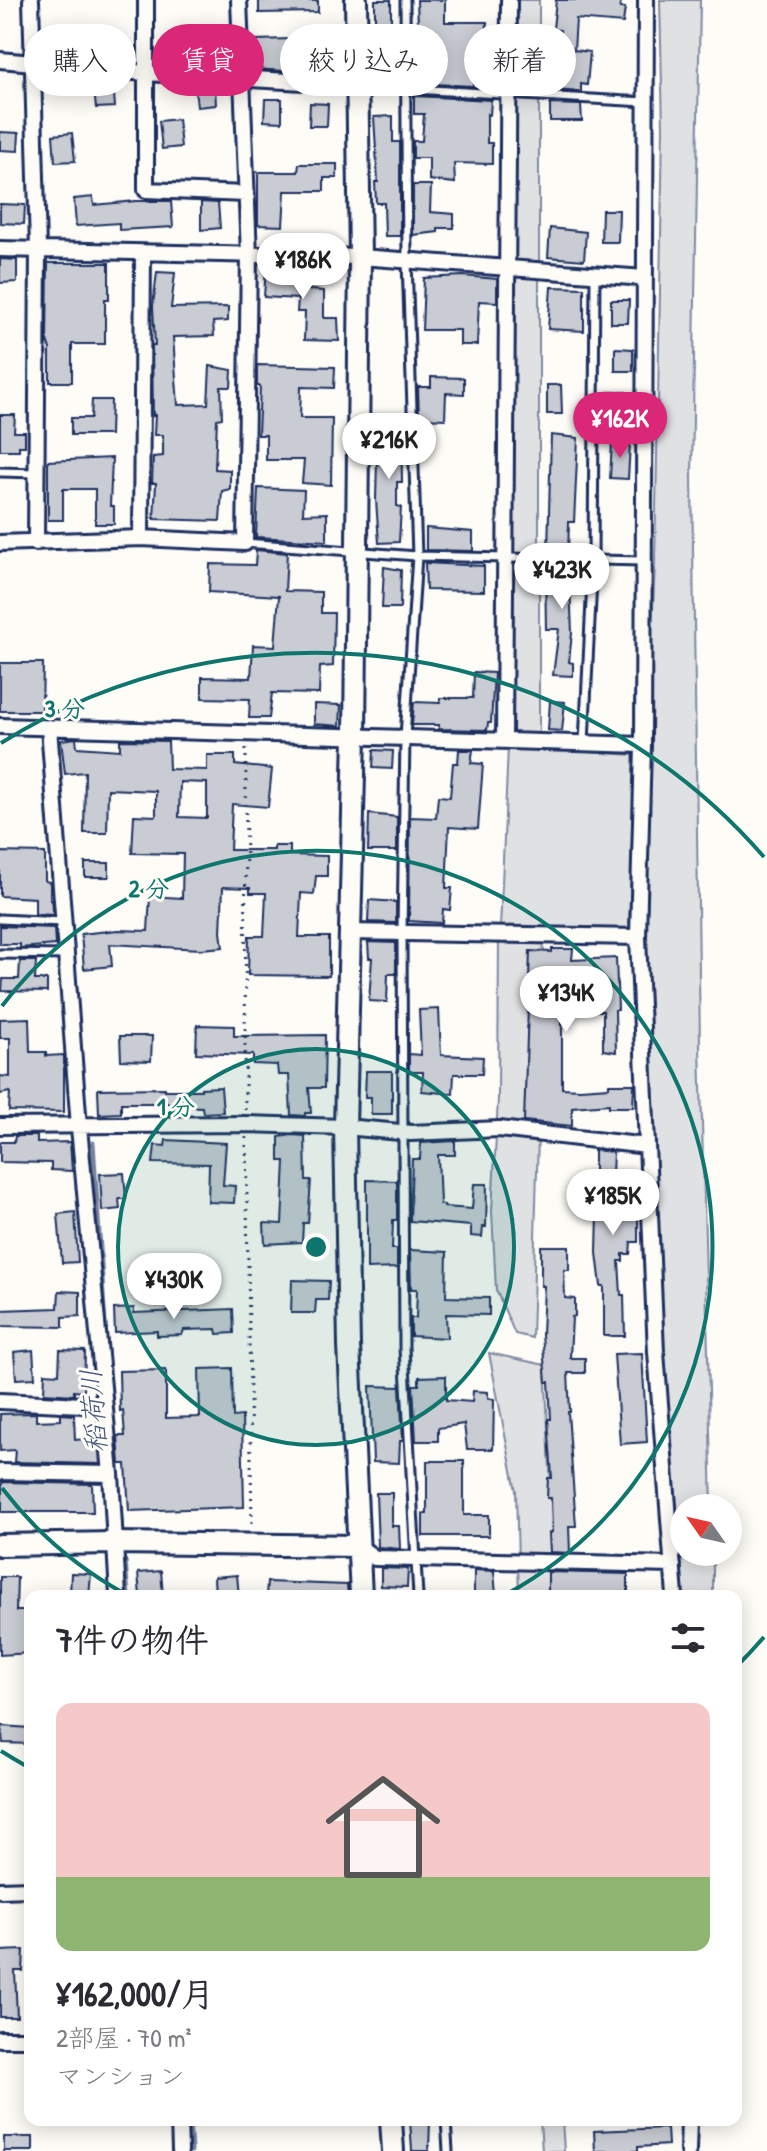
<!DOCTYPE html>
<html lang="ja">
<meta charset="utf-8">
<style>
:root{--surface:#fff;--page:#f7f7f7;--text:#2b2b33;--muted:#7c7c81;--line:#e1e1e2;--accent:#db2777}
body{margin:0;font-family:"Patrick Hand","Klee One",sans-serif;background:var(--page);color:var(--text);height:100vh;display:flex;flex-direction:column;font-size:30px;white-space:nowrap}
*{box-sizing:border-box;margin:0}
p{font-size:26px;color:var(--muted)}
.icon{flex:none;width:44px;height:44px;fill:none;stroke:currentColor;stroke-width:2;stroke-linecap:round;stroke-linejoin:round}
.map{position:relative;flex:1;overflow:hidden}
.panel{position:absolute;left:24px;top:1590px;width:718px;height:536px;display:flex;flex-direction:column;background:var(--surface);border-radius:16px;box-shadow:0 4px 20px #0003}
.panel>*{flex:none}
.hud{position:absolute;left:24px;top:24px;width:720px;height:72px;display:flex;gap:16px}
.needle{width:52px;rotate:304deg}
.tools{position:absolute;left:670px;top:1494px;display:grid;gap:16px}
.tools a{display:grid;place-items:center;width:72px;height:72px;border-radius:50%;background:var(--surface);box-shadow:0 4px 20px #0003;font-size:40px}
.price{position:absolute;translate:-50% -68px;padding:0 18px;border-radius:28px;background:#fff;color:#222;font-size:26px;line-height:52px;filter:drop-shadow(0 2px 4px #0008)}
.price::after{content:'';position:absolute;left:50%;top:48px;width:24px;height:18px;margin-left:-12px;background:inherit;clip-path:polygon(0 0,100% 0,50% 100%)}
.price.on{background:var(--accent);color:#fff}
ul{padding:0;list-style:none}
li{display:grid;align-content:center;gap:16px;height:424px;padding:0 32px}
li+li{border-top:2px solid var(--line)}
li span{display:grid;place-items:center;height:248px;border-radius:16px;color:#555}
li>.icon{margin-inline-start:auto}
span .icon{width:144px;height:144px;fill:#fffc;stroke-width:1}
li b{font-size:34px}
h2{display:flex;justify-content:space-between;align-items:center;height:96px;padding:0 32px;font-size:34px}
.pill{padding:0 28px;border-radius:36px;background:var(--surface);box-shadow:0 4px 20px #0003;font-size:28px;line-height:72px}
.pill.on{background:var(--accent);color:#fff}
.map>svg:first-child{display:block}
</style>
<div class="map">
<svg width="767" height="2151" viewBox="0 0 767 2151">
<rect width="100%" height="100%" fill="#fdfcf7"/>
<filter id="ink" filterUnits="userSpaceOnUse"><feTurbulence type="fractalNoise" baseFrequency=".0125" numOctaves="2"/><feDisplacementMap in="SourceGraphic" scale="16" xChannelSelector="R" yChannelSelector="G"/><feConvolveMatrix kernelMatrix="1 2 1 2 8 2 1 2 1" color-interpolation-filters="sRGB"/></filter>
<g filter="url(#ink)">
<path fill="#e0e1e3" stroke="#7e88a0" stroke-width="2" d="M508 0H539V742L504 740Z
M660 0H700L692 477 700 1046 712 1508H684V1552H713V1596H674L638 937 655 564 663 128Z
M508 747 635 755 629 928 500 929Z
M499 935H544L532 1338 515 1334 496 1290 492 1211 498 1099Z
M489 1353 545 1365 556 1596H519L516 1491Z
M540 2120H562L564 2151H542Z"/>
<g fill="none" stroke-linecap="round" stroke-linejoin="round">
<path stroke="#76819c" stroke-width="5" d="M93 1143 106 1341
M119 1498 122 1533
M125 1561 128 1596
M189 2120 191 2151"/>
</g>
<path fill="#c9ccd3" stroke="#1b2f5e" stroke-width="2" fill-rule="evenodd" d="M259 0 318 1V12L259 13Z
M375 0H391V45H393V48L399 49V75H375Z
M417 0H445V22H487L486 69H474L473 86 414 83 412 49H419Z
M556 0H621L620 8H625L623 23 576 19 574 50 590 52 587 85 581 84V92L555 90 560 30 553 29Z
M117 36 120 61 100 59 98 38Z
M292 39 334 40 332 74 254 69 255 40Z
M113 80 115 107 96 108 93 81Z
M195 86 215 87 216 105 197 107Z
M414 96 491 100 490 115 487 114V143H492V164L454 163 455 183 429 180V158H413V141H422L424 114H414Z
M265 99H282V122L264 121Z
M310 103 328 104 327 126H309Z
M550 104 581 105 582 121H550Z
M393 116V142H400V236H385L384 203H376L375 182H378L374 117Z
M178 119 181 147 162 149 159 121Z
M0 132 19 133 18 151 0 150Z
M72 133 75 161 55 162 53 135Z
M299 164H337V178H324V191H285L283 226 258 225V172H298Z
M413 185H431L430 212 454 214V228H438V232L413 235Z
M93 197 94 205 136 201H171L173 227 119 230V223L76 226 74 199Z
M201 202 218 203 220 228 201 230Z
M0 204 25 205 24 224 0 223Z
M602 210H619L618 242H601Z
M550 228 586 232 584 260 548 257Z
M0 259 17 260V282L0 283Z
M48 263H109V299H105V344H72V382H50V349L47 340Z
M266 267 311 270 309 290 324 291V318H338L339 341 304 340 305 312H297L298 299 264 297Z
M157 272 175 273 171 308 228 307V321L213 322 214 336 173 337 178 405 208 404 210 366 232 370 231 387H221L222 418 217 419 215 469 230 470V489L222 491 220 521 154 519 156 483H152L153 457 163 456V435H154L155 415 153 416 152 345H155L153 306Z
M463 276 497 279V302L479 301 477 345H460V330H422L424 278Z
M551 287 584 288V331L548 329Z
M611 300H629L628 323H611Z
M615 348 633 349V371H615Z
M257 365 335 367 334 388 301 387 300 418H332L331 485 302 483 304 460H266V435H258L260 386H257Z
M431 377 464 378V394L446 393 445 419 419 418 418 387H431Z
M547 385H561L562 414H547Z
M608 392H626L625 415 608 414Z
M92 400H111L110 435H71V418H91Z
M0 415H15L14 432H25V446H19V450H0Z
M378 421 401 422 402 482H397V506L401 507 399 542 379 543 376 500Z
M551 435 578 438 574 522H569L568 553 548 552Z
M612 442 630 443 628 479 610 478Z
M112 458 110 506H114V524H95V489H63V520H48V461Z
M258 488 304 490 303 514 327 513V541L256 537Z
M426 528 473 532V551L426 550Z
M256 550 287 553 285 591 321 592V613H334L333 666 320 667 319 694 272 693 269 718H249L250 699 202 698V677L251 678 253 645 275 646 279 596 209 592 210 564 255 565Z
M425 563 484 566V591L426 590Z
M545 565 585 566V583L570 584 572 633 569 662 573 663V676L553 675 559 629H546Z
M384 567 401 570 400 608H382Z
M0 663H43L42 711H0Z
M474 672 494 673 491 723H488L487 730 439 729V725H412L414 702 440 703V698H473Z
M550 701 565 702 562 731 548 730Z
M314 704 341 705 340 726 314 724Z
M76 738 77 747 120 750V740L168 741 169 769 207 770V755H235V765L272 769 268 807 232 804 230 850H274V846H290V855L327 856V876H316L314 894 301 893 299 937H329V976L248 975 249 936H264L266 893H250V888L223 887 221 932 223 947 201 949 110 944 112 966 84 969 81 934 118 930 148 931 150 896 182 898 183 854 132 853 134 815 156 816V791L108 789 107 833H84L85 772 65 774 61 740ZM180 782 207 783V818L179 817Z
M374 750 393 751 392 769 373 768Z
M459 750H473L471 763 483 764 478 829 449 827 446 888H452L450 910 443 909 442 923 409 921 410 817 436 818 438 796 450 797 453 763H458Z
M369 814 397 817V851H368Z
M0 852 45 853V881L50 882V900H52L53 915 35 914V898L0 896Z
M85 863H109V877H85Z
M369 900 396 902V923L368 922Z
M0 926 54 928 55 945 20 948V944H0Z
M368 942 396 943V974H388L387 1002 369 1001 372 958H369Z
M552 949H573L572 960 616 958 618 1010H615L616 1052 603 1050V1011H589V994H562V1088L580 1089 609 1087V1084H634L633 1107H609V1104L572 1107V1126L524 1121 530 951 552 952Z
M20 961H36L35 980H47V992L2 991 3 979H19Z
M439 1009 441 1055 483 1057 482 1074H454L453 1094 422 1091 423 1072H409V1054L421 1055 419 1010Z
M29 1018 30 1052H46V1056L64 1055V1112L9 1111 10 1092 0 1094V1076L10 1077V1038H0V1019Z
M197 1025 234 1026V1036L325 1035 324 1088H309L311 1113H305V1116L291 1115 289 1075H278L277 1065 253 1064V1055L196 1053Z
M120 1036H152L151 1061 121 1060Z
M366 1071H392V1114H371V1097H365Z
M221 1087 223 1112 203 1113 202 1107 171 1106V1103H121V1113L99 1114 98 1089 165 1088V1090H201V1088Z
M292 1135 305 1136 306 1180H311L308 1223H303L302 1242 265 1244 264 1223 282 1224 285 1161H279V1137Z
M15 1136H37V1143L70 1142 72 1171 51 1170V1163L0 1162V1142H14Z
M166 1140 226 1143 223 1185 235 1186 234 1203 208 1202 209 1164 153 1163 155 1145 165 1146Z
M455 1141V1155H438L440 1204 444 1205V1207L472 1209 474 1184H487L486 1227H483L482 1237 471 1236V1226L410 1221 412 1159H420L421 1143Z
M594 1150 613 1152 612 1174 627 1173V1201L638 1200V1242H631L630 1254H623V1261H619L621 1295H624L625 1336H604V1286H601L597 1253 598 1211 597 1190H594Z
M124 1173 126 1199H119L120 1209 102 1211 100 1174Z
M367 1180 397 1181V1220H393L392 1249H397V1268L367 1269Z
M75 1212 78 1262 62 1263 58 1214Z
M541 1246H569V1270H564L565 1298 575 1299V1316L572 1317 570 1358H585V1373H568L570 1412H568L576 1526H569L570 1553 550 1552 549 1533 552 1532 551 1498H547L548 1478H552L548 1419H551L549 1382H546L542 1335 544 1286H541Z
M410 1250 447 1252 446 1297 489 1298V1315L446 1314 447 1338 411 1336V1318H416L417 1289H411Z
M292 1280 329 1281 328 1300H316L315 1313H291Z
M59 1291 80 1292V1316L63 1317V1327L0 1326V1310L58 1308Z
M134 1308V1313L233 1309 234 1333 217 1334 216 1329 184 1330 182 1335 157 1336V1331L115 1333 114 1309Z
M33 1350 35 1378 16 1379 14 1352Z
M60 1350 85 1351 84 1392 74 1391V1395L44 1393 45 1373 59 1374Z
M642 1353 647 1442 620 1444 614 1354Z
M232 1368 233 1417 242 1416 244 1507 129 1511 126 1464H120L118 1436H125L123 1410 120 1411 119 1371 166 1370V1418L200 1417 199 1369Z
M446 1376V1400L472 1402 473 1391 488 1392V1398L494 1399 493 1449H467L464 1424 438 1428V1441H416L413 1385H419V1377Z
M370 1386 400 1387 403 1441H400L399 1463 373 1462Z
M36 1413V1421L61 1420V1414L74 1415 75 1440 98 1438 100 1464 14 1462 15 1450 0 1451V1414Z
M427 1461H464V1515H489V1536H423V1514H427Z
M2 1482 92 1484 93 1512H2Z
M376 1493H392V1526H399L400 1549 378 1547Z
M381 1568 408 1569 407 1587 381 1586Z
M474 1570 494 1571 496 1596H474Z
M161 1571 163 1596H140L138 1573Z
M548 1572 628 1574V1596H612L613 1593 548 1596Z
M71 1573 91 1574 89 1596H70Z
M237 1575 239 1596H215L214 1577Z
M0 1577H17L16 1611H30V1653L0 1655Z
M267 1582 347 1585 348 1596H266Z
M1 1726 30 1728V1744L3 1743Z
M24 1950 23 1971H15L17 2017H0V1951Z
M410 2120H430L429 2151H412Z
M667 2128 668 2145 638 2147V2151H595L594 2131Z
M4 2137H33V2151H4Z"/>
<g fill="none" stroke-linecap="round" stroke-linejoin="round">
<defs>
<path id="lane" d="M405 0 407 261 417 556 405 737 402 933 404 1348 418 1596
M360 86 645 102
M0 472 37 473
M245 543 417 556 643 561
M584 743 593 560 595 274
M0 919 63 922
M0 954 66 955
M446 2120 448 2151"/>
<path id="street" d="M31 0 38 248 36 543
M146 0V190L246 194
M646 0 643 745 638 937 656 1352 675 1596
M0 60 145 73 358 85
M0 249 360 257 645 278
M141 538 143 254
M0 543 141 538 245 543 249 256 239 0
M0 726 643 745
M49 727 79 1127 111 1474 118 1596
M504 740 509 0
M349 932 638 937
M0 1126 245 1124 345 1127 411 1133 499 1129 647 1146
M0 1401 104 1406
M0 1472 111 1474
M358 1546 375 1558 673 1565
M0 1890 30 1889
M0 2039H30
M179 2120 180 2151
M688 2151 689 2120"/>
<path id="secondary" d="M356 0 360 257 355 735 345 1127 349 1346 361 1596
M0 1545 114 1543 358 1546
M391 2120 393 2151"/>
</defs>
<use href="#lane" stroke="#1b2f5e" stroke-width="13"/>
<use href="#street" stroke="#1b2f5e" stroke-width="20"/>
<use href="#secondary" stroke="#1b2f5e" stroke-width="26"/>
<path stroke="#1b2f5e" stroke-width="3" stroke-dasharray="2 6" stroke-linecap="butt" d="M245 1110 246 749
M246 1137 252 1526"/>
<use href="#lane" stroke="#fdfcf7" stroke-width="7"/>
<use href="#street" stroke="#fdfcf7" stroke-width="14"/>
<use href="#secondary" stroke="#fdfcf7" stroke-width="20"/>
</g>
</g>
<circle cx="316" cy="1247" r="198" fill="#0f766e" fill-opacity=".12"/>
<g fill="none" stroke="#0f766e" stroke-width="4">
<circle cx="316" cy="1247" r="198"/>
<path d="M127 1595A396 396 0 0 1 2 1488M2 1006A396 396 0 1 1 505 1595"/>
<path d="M764 1637A594 594 0 0 1 736 1667M28 1767A594 594 0 0 1 1 1751M1 743A594 594 0 0 1 764 857"/>
</g>
<g text-anchor="middle" stroke-width="6" stroke-linejoin="round" paint-order="stroke">
<g font-size="28" font-style="italic" fill="#49587d" stroke="#fdfcf7">
<text transform="translate(93 1411) rotate(-94)" y="10">稻荷川</text>
</g>
</g>
<circle cx="316" cy="1247" r="12" fill="#0f766e" stroke="#fdfcf7" stroke-width="4"/>
<g font-size="24" text-anchor="middle" font-weight="bold" fill="#0f766e" stroke="#fdfcf7" stroke-width="6" stroke-linejoin="round" paint-order="stroke">
<text x="65" y="717">3 分</text>
<text x="149" y="897">2 分</text>
<text x="176" y="1115">1 分</text>
</g>
</svg>
<div class="tools">
<a><svg class="needle" viewBox="-14 -14 28 28"><path d="M0-13l5 13h-10z" fill="#e53935"/><path d="M0 13l5-13h-10z" fill="#7c7c81"/></svg></a>
</div>
<b class="price" style="left:303px;top:301px">¥186K</b>
<b class="price on" style="left:620px;top:460px">¥162K</b>
<b class="price" style="left:389px;top:481px">¥216K</b>
<b class="price" style="left:562px;top:611px">¥423K</b>
<b class="price" style="left:566px;top:1034px">¥134K</b>
<b class="price" style="left:613px;top:1237px">¥185K</b>
<b class="price" style="left:174px;top:1321px">¥430K</b>
<div class="hud">
<a class="pill">購入</a>
<a class="pill on">賃貸</a>
<a class="pill">絞り込み</a>
<a class="pill">新着</a>
</div>
<section class="panel">
<h2>7件の物件<svg class="icon" aria-label="filters" viewBox="0 0 24 24"><path d="M4 7h16M4 17h16"/><circle cx="9" cy="7" r="2"/><circle cx="15" cy="17" r="2"/></svg></h2>
<ul>
<li><span style="background:linear-gradient(#f6c9c9 70%,#8fb573 0)"><svg class="icon" aria-label="home" viewBox="0 0 24 24"><path d="M3 11l9-7 9 7M6 9v11h12V9"/></svg></span><div><b>¥162,000/月</b><p>2部屋 · 70 m²</p><p>マンション</p></div></li>
</ul>
</section>
</div>
